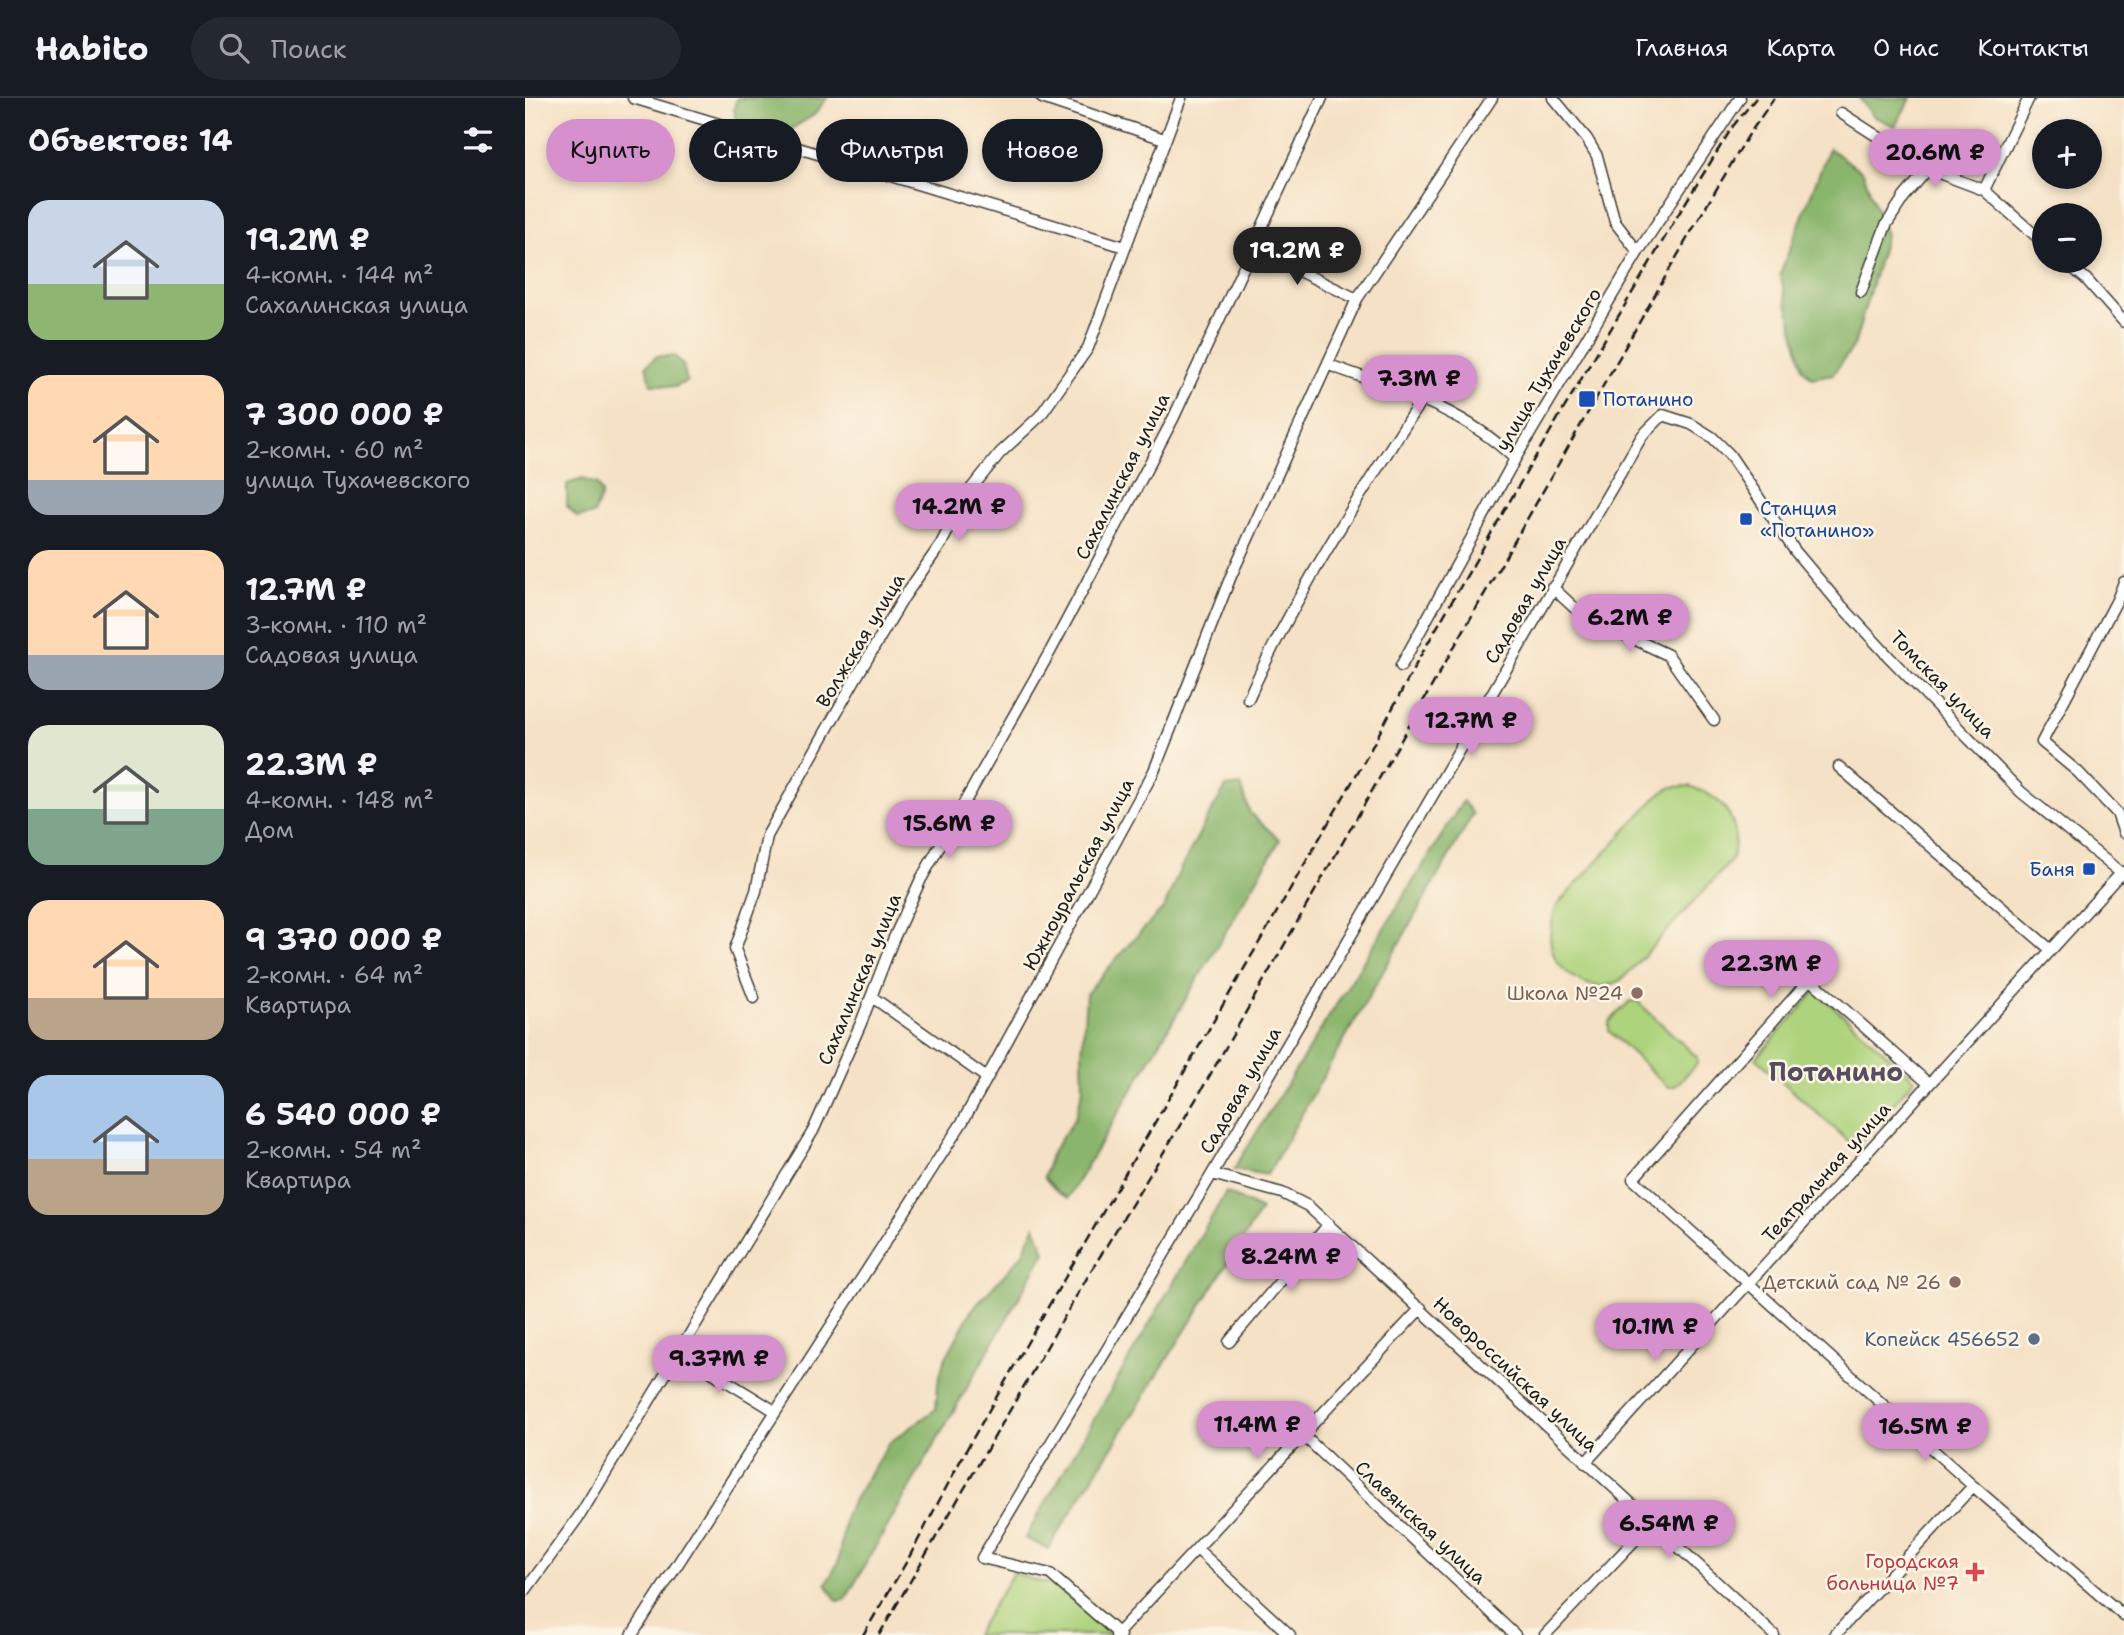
<!DOCTYPE html>
<html lang="ru">
<meta charset="utf-8">
<style>
:root{--surface:#171b24;--page:#242831;--text:#f1f3f6;--muted:#9ea1a6;--line:#363941;--accent:#d690ce}
body{margin:0;font-family:"Shantell Sans",sans-serif;background:var(--page);color:var(--text);height:100vh;display:flex;flex-direction:column;font-size:26px;white-space:nowrap}
*{box-sizing:border-box;margin:0}
p{font-size:23px;color:var(--muted)}
.icon{flex:none;width:38px;height:38px;fill:none;stroke:currentColor;stroke-width:2;stroke-linecap:round;stroke-linejoin:round}
.map{position:relative;flex:1;overflow:hidden}
.side{display:flex;flex-direction:column;background:var(--surface);width:525px}
.side>*{flex:none}
.hud{position:absolute;left:21px;top:21px;width:665px;height:63px;display:flex;gap:14px}
.controls{position:absolute;left:1507px;top:21px;display:grid;gap:14px}
.controls a{display:grid;place-items:center;width:70px;height:70px;border-radius:50%;background:var(--surface);box-shadow:0 4px 10px #0003;font-size:35px}
.price{position:absolute;translate:-50% -60px;padding:0 16px;border-radius:24px;background:var(--accent);color:#111;font-size:23px;line-height:46px;filter:drop-shadow(0 2px 4px #0008)}
.price::after{content:'';position:absolute;left:50%;top:42px;width:21px;height:16px;margin-left:-10px;background:inherit;clip-path:polygon(0 0,100% 0,50% 100%)}
.price.current{background:#222;color:#fff}
ul{padding:0;list-style:none}
li{display:flex;align-items:center;gap:21px;height:175px;padding:0 28px}
li span{display:grid;place-items:center;flex:none;width:196px;height:140px;border-radius:21px;color:#555}
li>.icon{margin-inline-start:auto}
span .icon{width:84px;height:84px;fill:#fffc;stroke-width:1}
li b{font-size:30px}
h2{display:flex;justify-content:space-between;align-items:center;height:84px;padding:0 28px;font-size:30px}
.tag{padding:0 24px;border-radius:32px;background:var(--surface);box-shadow:0 4px 10px #0003;font-size:24px;line-height:63px}
.tag.current{background:var(--accent);color:#111}
header{display:flex;align-items:center;gap:42px;box-sizing:border-box;height:98px;padding:0 35px;background:var(--surface);border-bottom:2px solid var(--line)}
header strong{font-size:33px}
nav{display:flex;gap:38px;margin-inline-start:auto;font-size:24px}
.search{width:490px;height:63px;background:var(--page);display:flex;align-items:center;gap:18px;box-sizing:border-box;padding:0 24px;border-radius:38px;color:var(--muted);font-size:26px}
main{display:flex;flex:1;min-height:0}
.map>svg:first-child{display:block}
</style>
<header>
<strong>Habito</strong>
<div class="search"><svg class="icon" aria-label="search" viewBox="0 0 24 24"><circle cx="10" cy="10" r="6"/><path d="M15 15l6 6"/></svg>Поиск</div>
<nav><a>Главная</a><a>Карта</a><a>О нас</a><a>Контакты</a></nav>
</header>
<main>
<section class="side">
<h2>Объектов: 14<svg class="icon" aria-label="filters" viewBox="0 0 24 24"><path d="M4 7h16M4 17h16"/><circle cx="9" cy="7" r="2"/><circle cx="15" cy="17" r="2"/></svg></h2>
<ul>
<li><span style="background:linear-gradient(#c9d6e8 60%,#8fb573 0)"><svg class="icon" aria-label="home" viewBox="0 0 24 24"><path d="M3 11l9-7 9 7M6 9v11h12V9"/></svg></span><div><b>19.2M ₽</b><p>4-комн. · 144 m²</p><p>Сахалинская улица</p></div></li>
<li><span style="background:linear-gradient(#ffd9b3 75%,#9aa5b1 0)"><svg class="icon" aria-label="home" viewBox="0 0 24 24"><path d="M3 11l9-7 9 7M6 9v11h12V9"/></svg></span><div><b>7 300 000 ₽</b><p>2-комн. · 60 m²</p><p>улица Тухачевского</p></div></li>
<li><span style="background:linear-gradient(#ffd9b3 75%,#9aa5b1 0)"><svg class="icon" aria-label="home" viewBox="0 0 24 24"><path d="M3 11l9-7 9 7M6 9v11h12V9"/></svg></span><div><b>12.7M ₽</b><p>3-комн. · 110 m²</p><p>Садовая улица</p></div></li>
<li><span style="background:linear-gradient(#dfe7d0 60%,#7fa58c 0)"><svg class="icon" aria-label="home" viewBox="0 0 24 24"><path d="M3 11l9-7 9 7M6 9v11h12V9"/></svg></span><div><b>22.3M ₽</b><p>4-комн. · 148 m²</p><p>Дом</p></div></li>
<li><span style="background:linear-gradient(#ffd9b3 70%,#b9a48a 0)"><svg class="icon" aria-label="home" viewBox="0 0 24 24"><path d="M3 11l9-7 9 7M6 9v11h12V9"/></svg></span><div><b>9 370 000 ₽</b><p>2-комн. · 64 m²</p><p>Квартира</p></div></li>
<li><span style="background:linear-gradient(#a9c7e8 60%,#b9a48a 0)"><svg class="icon" aria-label="home" viewBox="0 0 24 24"><path d="M3 11l9-7 9 7M6 9v11h12V9"/></svg></span><div><b>6 540 000 ₽</b><p>2-комн. · 54 m²</p><p>Квартира</p></div></li>
</ul>
</section>
<div class="map">
<svg width="1599" height="1537" viewBox="0 0 1599 1537">
<rect width="100%" height="100%" fill="#fcf5e5"/>
<filter id="ink" filterUnits="userSpaceOnUse"><feTurbulence type="fractalNoise" baseFrequency=".0143" numOctaves="2"/><feDisplacementMap in="SourceGraphic" scale="14" xChannelSelector="R" yChannelSelector="G"/><feConvolveMatrix kernelMatrix="1 2 1 2 8 2 1 2 1" color-interpolation-filters="sRGB"/></filter>
<filter id="wash" filterUnits="userSpaceOnUse"><feTurbulence type="fractalNoise" baseFrequency=".00686" numOctaves="4" result="noise"/><feDisplacementMap in="SourceGraphic" scale="28" xChannelSelector="R" yChannelSelector="G"/><feGaussianBlur stdDeviation="1.57" result="paint"/><feColorMatrix in="noise" values="0 0 0 0 0 0 0 0 0 0 0 0 0 0 0 0 0 1.4 0 .05"/><feComposite in="paint" operator="in"/></filter>
<g filter="url(#wash)">
<rect width="100%" height="100%" fill="#f5e1c5"/>
<path fill="#add37c" stroke="#64784c" stroke-width="2" d="M1164 688C1200 699 1219 725 1206 763L1105 873C1101 877 1097 882 1092 884 1069 896 1037 878 1028 855 1022 839 1027 822 1032 807L1133 697 1147 689Z
M1291 893 1390 981 1330 1049 1231 960Z
M1105 903H1112L1172 959V966L1150 988 1143 989 1084 933V924Z
M488 1475 535 1490 584 1534 582 1537H450Z"/>
<path fill="#8ab56c" stroke="#536844" stroke-width="2" d="M212 0H302L289 17 263 33 243 34 228 25 211 23 209 10Z
M1334 0H1386L1370 28 1349 19Z
M1304 50 1338 74 1361 137 1329 248 1308 276 1287 280 1278 271 1255 176Z
M132 258H150L158 267 162 283 150 289 126 286 121 268Z
M57 381 72 386 77 396 69 416 52 419 42 408V386Z
M716 687 725 715 755 742 543 1100 533 1095 519 1079 526 1056 550 1020 558 991 557 956 561 896 607 843 639 810 655 772 683 719 701 689Z
M938 703 948 716 742 1077 709 1071Z
M701 1094 736 1112 523 1451 500 1440Z
M510 1128 520 1154 320 1502 312 1503 301 1486 313 1465 321 1415 337 1388 364 1345 411 1311 413 1285 419 1263 446 1213 497 1157Z"/>
</g>
<g filter="url(#ink)">
<g fill="none" stroke-linecap="round" stroke-linejoin="round">
<defs>
<path id="minor" d="M108 0 600 149
M517 0 639 41
M1028 0 1062 41 1072 58 1090 124 1113 154
M1316 15 1403 71 1459 92 1519 145
M1459 92 1504 0
M726 150 832 201
M1539 163 1561 181 1599 224
M1336 194 1361 127 1379 99 1403 71
M804 267C872 292 936 309 990 361
M1599 484 1592 502 1517 644 1553 674 1592 715 1599 735
M1027 489 1056 516 1143 557 1189 622
M876 568 990 361 1113 154 1215 0
M723 601C771 495 834 398 897 301
M1314 669 1526 852
M347 899 462 980
M229 900 210 851 231 793 242 738 328 585 379 499 416 446 441 397 475 355 515 318 563 250 656 0
M1404 986 1285 881 1108 1081 1448 1388 1599 1518
M687 1076 757 1095 783 1108 1249 1537
M704 1244 804 1126
M154 1254 250 1313
M778 1337 990 1537
M672 1451 765 1537
M0 1493 55 1417 288 1033 336 925 368 842 396 781 526 552 648 321 797 0
M107 1537 438 1023 462 980 629 673 706 478 832 201 967 0
M591 1537 896 1210
M595 1537 525 1476 457 1460 687 1076 1117 338 1138 317 1166 326 1187 339 1204 356 1270 453 1312 503 1364 559 1496 694 1596 775 1060 1365
M1020 1537 1126 1425
M1310 1537 1448 1388"/>
<path id="tertiary" d="M1596 775 1599 777"/>
</defs>
<use href="#minor" stroke="#3d3a35" stroke-width="13"/>
<use href="#tertiary" stroke="#3d3a35" stroke-width="16"/>
<use href="#minor" stroke="#fff" stroke-width="10"/>
<use href="#tertiary" stroke="#fff" stroke-width="12"/>
<path stroke="#1c1c1c" stroke-width="2.5" stroke-dasharray="10 5" stroke-linecap="butt" d="M338 1537 382 1463 439 1356 501 1247 841 660 896 557 1005 368 1156 112 1208 28 1231 0
M354 1537 566 1173 673 998 1163 139 1223 38 1249 0"/>
</g>
</g>
<g fill="#1a4fb4" stroke="#fcf5e5" stroke-width="2.5">
<rect x="1053" y="292" width="18" height="18" rx="3.5"/>
<rect x="1214" y="414" width="14" height="14" rx="3.5"/>
<rect x="1557" y="764" width="14" height="14" rx="3.5"/>
</g>
<g fill="#8d6e63" stroke="#fcf5e5" stroke-width="2.5">
<circle cx="1112" cy="895" r="7"/>
<circle cx="1430" cy="1184" r="7"/>
</g>
<circle fill="#5c6f8a" stroke="#fcf5e5" stroke-width="2.5" cx="1509" cy="1241" r="7"/>
<path fill="#e0444e" stroke="#fcf5e5" stroke-width="2.5" d="M1446.5 1463.5h7v7h7v7h-7v7h-7v-7h-7v-7h7z"/>
<g text-anchor="middle" stroke-width="5" stroke-linejoin="round" paint-order="stroke">
<g font-size="19" fill="#1c1c1c" stroke="#fcf5e5">
<text transform="translate(1023 271) rotate(-59)" y="7">улица Тухачевского</text>
<text transform="translate(597 378) rotate(-63)" y="7">Сахалинская улица</text>
<text transform="translate(1000 502) rotate(-60)" y="7">Садовая улица</text>
<text transform="translate(335 542) rotate(-59)" y="7">Волжская улица</text>
<text transform="translate(1418 586) rotate(46)" y="7">Томская улица</text>
<text transform="translate(553 776) rotate(-62)" y="7">Южноуральская улица</text>
<text transform="translate(334 881) rotate(-67)" y="7">Сахалинская улица</text>
<text transform="translate(715 992) rotate(-60)" y="7">Садовая улица</text>
<text transform="translate(1301 1074) rotate(-48)" y="7">Театральная улица</text>
<text transform="translate(991 1276) rotate(43)" y="7">Новороссийская улица</text>
<text transform="translate(896 1424) rotate(43)" y="7">Славянская улица</text>
</g>
<g font-size="19" fill="#164399" stroke="#fcf5e5" text-anchor="start">
<text x="1078" y="308">Потанино</text>
<text x="1235" y="417">Станция<tspan x="1235" dy="22">«Потанино»</tspan></text>
<text x="1550" y="778" text-anchor="end">Баня</text>
</g>
<g font-size="19" fill="#785e54" stroke="#fcf5e5" text-anchor="end">
<text x="1098" y="902">Школа №24</text>
<text x="1416" y="1191">Детский сад № 26</text>
</g>
<g font-size="19" fill="#4e5e75" stroke="#fcf5e5" text-anchor="end">
<text x="1495" y="1248">Копейск 456652</text>
</g>
<g font-size="19" fill="#be3a42" stroke="#fcf5e5" text-anchor="end">
<text x="1434" y="1470">Городская<tspan x="1434" dy="22">больница №7</tspan></text>
</g>
<g font-size="26" font-weight="bold" fill="#564e60" stroke="#fcf5e5">
<text x="1311" y="983">Потанино</text>
</g>
</g>
</svg>
<div class="controls">
<a>+</a>
<a>−</a>
</div>
<b class="price" style="left:1410px;top:91px">20.6M ₽</b>
<b class="price current" style="left:772px;top:189px">19.2M ₽</b>
<b class="price" style="left:894px;top:317px">7.3M ₽</b>
<b class="price" style="left:434px;top:445px">14.2M ₽</b>
<b class="price" style="left:1105px;top:556px">6.2M ₽</b>
<b class="price" style="left:946px;top:659px">12.7M ₽</b>
<b class="price" style="left:424px;top:762px">15.6M ₽</b>
<b class="price" style="left:1246px;top:902px">22.3M ₽</b>
<b class="price" style="left:766px;top:1195px">8.24M ₽</b>
<b class="price" style="left:1130px;top:1265px">10.1M ₽</b>
<b class="price" style="left:194px;top:1297px">9.37M ₽</b>
<b class="price" style="left:732px;top:1363px">11.4M ₽</b>
<b class="price" style="left:1400px;top:1365px">16.5M ₽</b>
<b class="price" style="left:1144px;top:1462px">6.54M ₽</b>
<div class="hud">
<a class="tag current">Купить</a>
<a class="tag">Снять</a>
<a class="tag">Фильтры</a>
<a class="tag">Новое</a>
</div>
</div>
</main>
